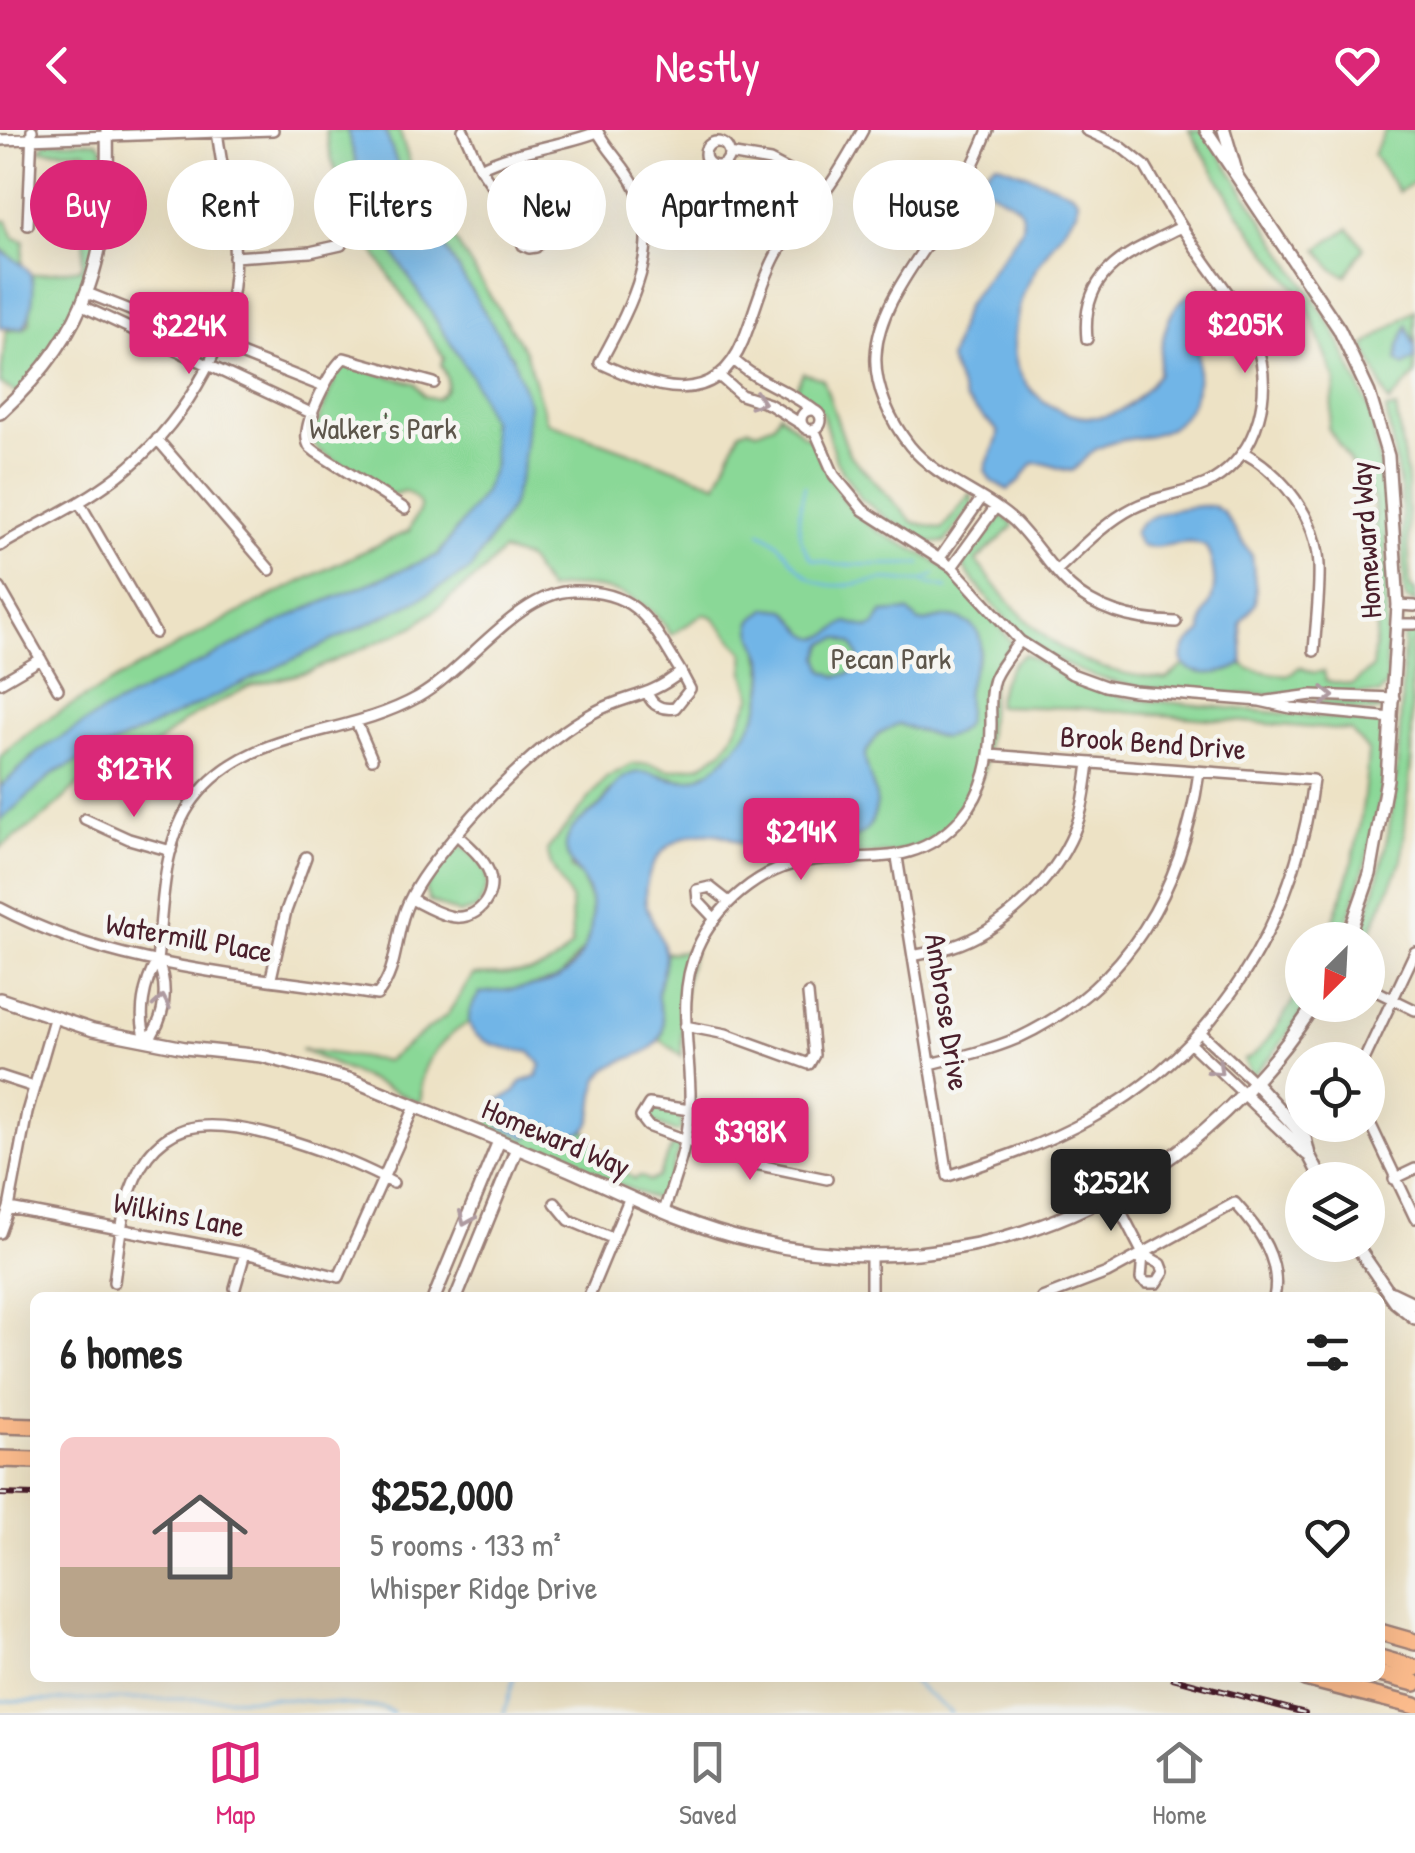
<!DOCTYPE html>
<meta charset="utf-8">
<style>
:root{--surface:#fff;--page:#f6f6f6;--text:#222;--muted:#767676;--line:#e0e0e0;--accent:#db2777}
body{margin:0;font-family:"Patrick Hand",sans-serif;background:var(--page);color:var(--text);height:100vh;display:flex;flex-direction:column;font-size:38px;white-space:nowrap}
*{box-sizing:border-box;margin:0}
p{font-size:32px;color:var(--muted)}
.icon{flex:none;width:55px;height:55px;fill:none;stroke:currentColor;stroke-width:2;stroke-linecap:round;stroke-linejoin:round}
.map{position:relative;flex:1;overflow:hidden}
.panel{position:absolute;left:30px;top:1162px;width:1355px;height:390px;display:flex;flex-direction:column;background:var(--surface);border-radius:15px;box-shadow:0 10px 40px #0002}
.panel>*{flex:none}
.top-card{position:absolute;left:30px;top:30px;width:1355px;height:90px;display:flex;gap:20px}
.needle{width:65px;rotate:204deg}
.controls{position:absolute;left:1285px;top:792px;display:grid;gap:20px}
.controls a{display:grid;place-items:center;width:100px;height:100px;border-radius:50%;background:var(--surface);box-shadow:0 10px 40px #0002;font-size:50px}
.price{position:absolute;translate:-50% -85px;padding:0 22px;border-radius:10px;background:var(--accent);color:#fff;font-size:32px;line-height:65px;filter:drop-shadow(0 2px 5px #0008)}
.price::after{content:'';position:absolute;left:50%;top:60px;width:30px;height:22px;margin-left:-15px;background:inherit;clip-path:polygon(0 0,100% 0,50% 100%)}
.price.selected{background:#222;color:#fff}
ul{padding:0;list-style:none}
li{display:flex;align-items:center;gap:30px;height:250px;padding:0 30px}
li+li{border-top:2px solid var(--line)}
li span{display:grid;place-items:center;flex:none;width:280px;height:200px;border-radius:15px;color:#555}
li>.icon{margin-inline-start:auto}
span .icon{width:120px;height:120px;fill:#fffc;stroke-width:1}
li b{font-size:42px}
h2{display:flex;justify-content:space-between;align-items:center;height:120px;padding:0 30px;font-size:42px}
.pill{padding:0 35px;border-radius:45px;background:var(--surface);box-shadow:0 10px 40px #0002;font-size:35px;line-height:90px}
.pill.selected{background:var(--accent);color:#fff}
header{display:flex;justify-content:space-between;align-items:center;height:130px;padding:0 30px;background:var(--accent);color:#fff;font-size:45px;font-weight:600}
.menu{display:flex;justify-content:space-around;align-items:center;height:140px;border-top:2px solid var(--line);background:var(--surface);font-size:28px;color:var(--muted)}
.menu a{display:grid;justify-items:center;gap:5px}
.menu .selected{color:var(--accent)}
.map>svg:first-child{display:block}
</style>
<header><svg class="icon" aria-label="back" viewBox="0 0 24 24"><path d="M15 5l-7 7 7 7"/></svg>Nestly<svg class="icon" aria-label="heart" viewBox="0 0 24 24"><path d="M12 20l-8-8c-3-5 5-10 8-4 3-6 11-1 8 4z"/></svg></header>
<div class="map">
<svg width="1415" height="1583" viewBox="0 0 1415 1583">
<rect width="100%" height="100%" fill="#f6f6f2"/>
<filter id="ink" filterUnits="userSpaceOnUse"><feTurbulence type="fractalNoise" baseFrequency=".01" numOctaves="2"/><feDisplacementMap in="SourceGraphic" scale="20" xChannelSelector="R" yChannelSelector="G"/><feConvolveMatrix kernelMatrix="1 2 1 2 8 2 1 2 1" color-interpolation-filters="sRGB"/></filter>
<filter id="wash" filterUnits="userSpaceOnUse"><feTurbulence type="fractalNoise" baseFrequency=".0048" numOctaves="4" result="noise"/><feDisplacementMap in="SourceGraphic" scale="40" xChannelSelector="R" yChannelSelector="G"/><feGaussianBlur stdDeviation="2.25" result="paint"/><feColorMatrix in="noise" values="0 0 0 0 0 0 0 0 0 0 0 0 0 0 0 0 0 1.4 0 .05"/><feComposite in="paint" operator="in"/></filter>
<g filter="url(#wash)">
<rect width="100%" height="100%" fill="#ede2c5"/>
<path fill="#8ad897" stroke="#6a7c61" stroke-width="2.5" d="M326 0H399L414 45 525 221 547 292 717 354 740 301 748 298 757 301 774 294 779 283 803 305 812 309C826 342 841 375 872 397 892 411 918 419 939 434 966 454 992 486 1012 513L993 545 984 641 965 680 944 702 921 715 896 723 834 726 766 741 751 706 802 579 758 518C778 567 743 634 691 649 679 652 671 646 660 645 645 644 623 656 609 661L602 674 580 691 571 738 582 748 592 775 591 800 584 819 559 849 527 857 469 883 470 892C452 901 425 926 422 948 420 957 423 963 420 973L300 919 386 931 447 885 473 845C516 842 543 851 572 815L571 770 551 735 547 720 606 648 632 634H648L671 640 701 635 723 620 731 609 752 566 745 544 744 523 713 487 704 484 671 505C646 462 594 450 548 460L527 429 502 421 484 441 415 496 308 542 250 556 186 590 128 638 107 628 44 687 0 718V627C39 589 75 574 121 547 215 493 310 445 409 401 415 381 433 377 405 361L391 365 318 320 311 308 338 242 346 235 415 253 424 266 437 269C451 258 450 250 441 235L444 228C402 161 335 80 326 0Z
M1189 0H1204L1335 201 1370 281 1386 368 1387 555 1379 564C1277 559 1130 582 1042 521 1014 502 984 465 964 438L965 426 975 422 1002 386 1013 394V397L976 431C1033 504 1069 542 1166 549L1184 535C1199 546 1227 546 1242 534L1250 539 1287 546 1300 537 1314 543 1324 541 1326 551 1352 555 1372 538 1378 488 1374 369 1328 298 1336 251 1305 171 1242 88Z
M1385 0H1415V51L1399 62 1373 25Z
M97 11 103 18 99 115 67 201 18 264 0 253 6 201 25 198 30 193 31 145 82 138 92 32 85 21 40 20 47 12Z
M0 90 7 91 14 108 24 111 22 135 0 118Z
M1349 98 1364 118 1346 146 1334 140 1318 119Z
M1415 180V245L1389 273 1365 216Z
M803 243 823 249 849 324 913 392 942 399 971 363 973 375 945 412 931 413 886 388 860 368 836 331 822 282 796 258Z
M1396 278 1407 349 1410 458 1415 461V473L1406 469 1404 462 1401 362 1386 280Z
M1415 498V510L1411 515 1412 622 1402 730 1367 810H1358C1398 709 1400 613 1404 506Z
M1025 524 1065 547 1126 568 1380 593C1402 626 1355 771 1342 810H1325C1353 749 1364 687 1368 621L1351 601 1078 578 996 576C999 557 1007 533 1025 524Z
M1323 570 1369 573 1385 579 1371 582 1288 574Z
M465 717C490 741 495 748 477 779L459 784 429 771 425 759 455 718Z
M694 820C681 856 681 888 682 926L659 909 663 903 657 866 665 823Z
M1302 855V875H1308L1272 926 1252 946 1244 930C1263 925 1291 874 1302 855Z
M656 977 682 985 681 1000 676 1002 647 990 645 984 649 979Z
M493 987 502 990 499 995 528 1008 530 1002 546 995 564 1002 585 1000 612 1033 635 1049 640 1046 650 1051 658 1047 674 1012 680 1016 664 1066 657 1070 484 1000Z"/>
<path fill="#71b5e7" stroke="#5e6a89" stroke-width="2.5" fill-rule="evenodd" d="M347 0H385L403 50 513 228 529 274 522 340 511 377 470 440 414 472 54 643 0 691V657L39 621 106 580 302 481 438 425 484 362 494 334 490 290 472 247 388 114 368 75Z
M997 33 1072 62 1078 69 1077 81C1059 105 1027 146 1020 174 1016 192 1011 216 1017 235 1029 274 1082 300 1119 281 1133 274 1149 257 1158 244 1161 212 1167 157 1211 161L1226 180 1224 193 1199 213C1196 231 1201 250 1194 267 1175 319 1127 300 1095 320 1086 325 1081 335 1072 341 1058 340 1045 330 1032 334L1019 352 1008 360 991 351 985 341C987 326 999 315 998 301L965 270 949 230 965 177 1021 100C1030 69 999 71 983 55 984 44 986 38 997 33Z
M0 119C8 126 21 132 28 140 38 153 32 186 23 198H0Z
M1407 196 1415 217V228L1404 236 1397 231 1399 215Z
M1201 376H1213L1223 382 1252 426 1256 462 1255 474 1241 493 1243 533C1226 549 1169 548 1185 518 1188 512 1198 506 1202 501 1202 486 1207 481 1212 468 1217 452 1213 431 1206 417 1183 405 1164 422 1140 415L1134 403C1145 382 1179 378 1201 376Z
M767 478 786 480C798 488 806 514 825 506 833 503 839 496 847 492L869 498 875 495 882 483 908 481 919 492C932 493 943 484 956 488 1002 503 970 535 967 560 965 584 975 600 942 608L898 594 878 604 865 624C865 644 881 663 875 682 863 723 836 703 812 707 795 710 783 726 763 723 750 721 740 712 728 707 696 696 659 712 649 745 636 782 661 793 665 825 666 840 656 854 658 869 660 883 667 893 661 906 650 930 616 925 600 947 588 965 603 1010 567 1003 559 1001 554 996 546 995L536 1004 530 1002 528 1008 499 996 502 990 496 988 494 972 514 963 521 952 537 946 541 935 530 922C497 918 446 908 480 863 504 860 531 859 554 850 586 838 600 787 587 758 578 737 554 724 573 698 580 688 594 683 602 674 612 662 616 648 634 643 649 640 664 648 678 650 714 654 754 601 761 571 764 559 766 545 764 533 761 517 750 509 752 491ZM839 508 853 514 859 528 853 542 838 547 824 541 819 527 825 513Z"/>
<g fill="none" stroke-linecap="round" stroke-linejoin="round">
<path stroke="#71b5e7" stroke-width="2.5" d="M805 355C798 382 793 407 812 429L837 435 921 434
M760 402C784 411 791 436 812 449 832 462 861 452 882 450 903 448 917 458 935 444
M924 453 947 458
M908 1548 951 1583
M0 1571 274 1568 382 1578 393 1583
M504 1583 514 1548"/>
</g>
</g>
<g filter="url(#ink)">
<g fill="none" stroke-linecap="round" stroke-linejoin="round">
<defs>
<path id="minor" d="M463 0 480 38 524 101 521 108 523 115 529 118 536 117 540 110 538 103 532 99 524 101
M597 0C607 21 626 36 636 58 664 119 629 179 600 233 652 257 714 282 743 211 755 182 761 153 776 125 790 101 810 81 827 59 841 40 852 20 863 0
M988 0C974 36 956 69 935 102 912 138 878 180 876 225 874 257 891 292 910 316 938 350 984 363 1015 392 1035 412 1049 437 1070 456 1099 483 1139 491 1176 492
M0 10 273 0
M705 24a12 12 0 1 1 24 0a12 12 0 1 1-24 0Z
M729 24 770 31 826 60
M480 38C518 19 558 17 597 2
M28 95 32 0
M234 127 310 122 341 115
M87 163 324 257
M82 176 313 284
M1087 209C1080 141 1128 123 1181 97
M734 230C757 252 789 260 815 281
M718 245 741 265 769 274 801 294
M801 290a10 10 0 1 1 20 0a10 10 0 1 1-20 0Z
M814 299 834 345 863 380 952 437 1020 511 1072 544 1105 556 1134 561 1260 571 1291 578 1392 588
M157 309 270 440
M1243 322C1283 344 1317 388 1319 435 1320 463 1316 493 1314 521
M79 372 155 503
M405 379 316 322C310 317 308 317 307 309 304 291 330 240 344 228L434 253
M0 416C39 393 82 374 118 346 178 299 229 221 234 145 238 97 222 47 217 0
M940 428 981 369
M952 437 995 378
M1056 441C1080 419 1104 393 1133 378 1157 365 1187 365 1212 351 1260 322 1274 260 1255 210 1245 183 1223 157 1206 133 1184 102 1164 69 1145 36L1120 16 1086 0
M0 458 58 559
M1398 475 1415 476
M1397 494H1415
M0 553 41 529
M648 564C652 576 663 580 675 578L690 559 681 542
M1268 571 1312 565 1394 568
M357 594 372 629
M85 689 129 709 171 721
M897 727 948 1046C997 1030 1045 1014 1090 989 1216 921 1296 790 1313 650L990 625
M411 769C423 775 436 783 449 786 475 793 498 768 489 742 483 727 468 715 457 705
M0 778C115 839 250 845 377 865 396 843 395 814 403 787 410 763 426 741 442 722 479 675 541 611 593 583 627 564 648 569 681 542 651 494 640 460 573 461 518 462 466 540 418 567 341 610 250 596 194 669 161 712 163 780 157 831 144 853 137 887 147 911 166 890 169 855 157 831
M715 789 698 771 697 760 710 757 729 772
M913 826C925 823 939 821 951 817 1002 801 1053 751 1074 702 1083 681 1086 656 1089 633
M271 848 286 781 306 727
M1368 857 1415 880
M685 896 726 904 809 934 814 925 808 864
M1200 902 1255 953
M1190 913 1245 965
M1364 930 1415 822
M930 934C960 927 990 920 1018 908 1129 856 1183 758 1199 642
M0 946 34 957
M690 980 649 974 641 987 648 996 745 1032 827 1049
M1368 989 1415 1088
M1394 1049 1415 1039
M1113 1066 1143 1124
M555 1073 569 1090 612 1108
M9 1078 245 1123 339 1147 415 977
M664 1081C675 1047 688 1014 690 978 692 925 675 870 697 819 716 776 759 739 806 731 867 722 915 741 962 687 985 660 991 628 991 594 991 579 989 563 994 549 1000 535 1011 523 1020 511
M0 1103 9 1078 27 982 54 889
M1143 1124 1161 1134 1164 1142 1157 1153H1147L1141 1149Z
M114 1152C120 1110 122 1061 148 1026 158 1013 170 1004 185 999 237 984 348 1028 393 1053
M235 1158 245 1123
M588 1168 630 1067
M871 1168V1125
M1042 1168 1107 1143 1235 1073C1259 1099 1282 1131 1274 1168"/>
<path id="tertiary" d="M1206 0 1339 199 1369 263 1388 326 1398 475 1387 649 1370 744 1347 810
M1224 0 1236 41
M0 283C92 198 110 122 107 0
M0 869 93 900 185 918 262 926 352 950C424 980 497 1009 569 1040 628 1066 688 1097 752 1111 979 1163 1188 1066 1314 875
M1255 953 1305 1008 1309 1025 1322 1050
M1245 965 1307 1024
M1356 1115 1395 1172 1415 1188
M1392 1163 1415 1174
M434 1168 499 1011
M456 1168 517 1018"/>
<path id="primary" d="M0 1295 35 1296
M0 1329 35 1330
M1380 1502 1415 1512
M1380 1528 1415 1538
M1380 1544 1415 1553
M1305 1548 1415 1576"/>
</defs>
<use href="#minor" stroke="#9c8078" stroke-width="14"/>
<use href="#tertiary" stroke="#9c8078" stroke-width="16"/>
<use href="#primary" stroke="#9c8078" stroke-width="20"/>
<use href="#minor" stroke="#fff" stroke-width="9"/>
<use href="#tertiary" stroke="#fff" stroke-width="11"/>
<use href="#primary" stroke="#fbbb8c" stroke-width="15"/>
<defs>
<path id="rail" d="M0 1364 35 1365
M1173 1548 1305 1583"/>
</defs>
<use href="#rail" stroke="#4a1f2b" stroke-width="6"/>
<use href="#rail" stroke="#f6f6f2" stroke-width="2.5" stroke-dasharray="8" stroke-linecap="butt"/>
</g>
<defs><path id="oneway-chevron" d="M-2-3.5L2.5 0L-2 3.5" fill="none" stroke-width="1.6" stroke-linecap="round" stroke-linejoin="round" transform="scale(2.5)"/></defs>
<g stroke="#ae9aa0">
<use href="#oneway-chevron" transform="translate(758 271) rotate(19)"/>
<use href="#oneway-chevron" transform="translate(1327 566) rotate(2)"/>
<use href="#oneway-chevron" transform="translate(162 872) rotate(-80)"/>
<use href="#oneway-chevron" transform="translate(1217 939) rotate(43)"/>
<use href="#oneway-chevron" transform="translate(466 1089) rotate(113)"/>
</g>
</g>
<g text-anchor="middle" stroke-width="9" stroke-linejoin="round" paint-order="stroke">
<g font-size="30" fill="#5d564b" stroke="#f6f6f2">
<text x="383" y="309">Walker's Park</text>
<text x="891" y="539">Pecan Park</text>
</g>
<g font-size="30" fill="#4a1f2b" stroke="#f6f6f2">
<text transform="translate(1366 410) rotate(-94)" y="10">Homeward Way</text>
<text transform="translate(1153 613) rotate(4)" y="10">Brook Bend Drive</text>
<text transform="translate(189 808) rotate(10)" y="10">Watermill Place</text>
<text transform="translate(947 882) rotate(81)" y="10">Ambrose Drive</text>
<text transform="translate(556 1008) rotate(23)" y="10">Homeward Way</text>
<text transform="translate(179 1085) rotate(11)" y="10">Wilkins Lane</text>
</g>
</g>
</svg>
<div class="controls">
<a><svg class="needle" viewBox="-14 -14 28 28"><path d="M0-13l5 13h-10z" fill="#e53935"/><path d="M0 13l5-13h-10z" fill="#767676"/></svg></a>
<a><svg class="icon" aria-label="locate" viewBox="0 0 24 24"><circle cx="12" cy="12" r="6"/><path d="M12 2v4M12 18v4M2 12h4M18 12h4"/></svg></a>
<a><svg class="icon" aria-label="layers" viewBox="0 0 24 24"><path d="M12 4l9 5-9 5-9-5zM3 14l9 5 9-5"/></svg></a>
</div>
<b class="price" style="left:1245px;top:246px">$205K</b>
<b class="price" style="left:189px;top:247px">$224K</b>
<b class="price" style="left:134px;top:690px">$127K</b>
<b class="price" style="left:801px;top:753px">$214K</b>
<b class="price" style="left:750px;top:1053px">$398K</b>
<b class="price selected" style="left:1111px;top:1104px">$252K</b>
<div class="top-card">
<a class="pill selected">Buy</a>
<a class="pill">Rent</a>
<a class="pill">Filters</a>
<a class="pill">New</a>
<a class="pill">Apartment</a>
<a class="pill">House</a>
</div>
<section class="panel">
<h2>6 homes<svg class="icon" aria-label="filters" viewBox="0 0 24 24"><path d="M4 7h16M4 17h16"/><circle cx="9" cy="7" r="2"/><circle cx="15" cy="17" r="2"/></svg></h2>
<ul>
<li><span style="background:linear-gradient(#f6c9c9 65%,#b9a48a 0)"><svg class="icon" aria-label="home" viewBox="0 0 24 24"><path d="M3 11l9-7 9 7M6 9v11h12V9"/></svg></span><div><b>$252,000</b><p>5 rooms · 133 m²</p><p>Whisper Ridge Drive</p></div><svg class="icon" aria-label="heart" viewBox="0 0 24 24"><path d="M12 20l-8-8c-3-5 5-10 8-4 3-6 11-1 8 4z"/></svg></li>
</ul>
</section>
</div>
<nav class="menu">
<a class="selected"><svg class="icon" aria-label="map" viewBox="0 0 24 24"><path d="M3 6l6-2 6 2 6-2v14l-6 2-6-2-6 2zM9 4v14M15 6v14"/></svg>Map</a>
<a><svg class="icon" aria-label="saved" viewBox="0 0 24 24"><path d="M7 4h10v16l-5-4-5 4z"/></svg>Saved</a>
<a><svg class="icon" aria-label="home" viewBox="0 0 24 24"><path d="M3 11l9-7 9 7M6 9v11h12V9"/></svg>Home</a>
</nav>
